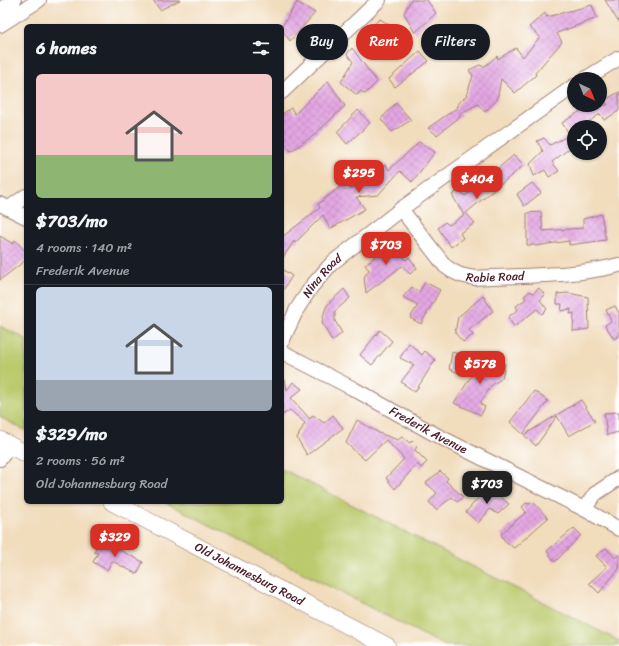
<!DOCTYPE html>
<meta charset="utf-8">
<style>
:root{--surface:#171b24;--page:#20242c;--text:#f1f3f6;--muted:#9ea1a6;--line:#363941;--accent:#d93025}
body{margin:0;font-family:Sriracha,sans-serif;background:var(--page);color:var(--text);height:100vh;display:flex;flex-direction:column;font-size:15px;white-space:nowrap}
*{box-sizing:border-box;margin:0}
p{font-size:13px;color:var(--muted)}
.icon{flex:none;width:22px;height:22px;fill:none;stroke:currentColor;stroke-width:2;stroke-linecap:round;stroke-linejoin:round}
.map{position:relative;flex:1;overflow:hidden}
.side{position:absolute;left:24px;top:24px;width:260px;height:480px;display:flex;flex-direction:column;background:var(--surface);border-radius:6px;box-shadow:0 1px 3px #0004}
.side>*{flex:none}
.guide{position:absolute;left:296px;top:24px;width:263px;height:36px;display:flex;gap:8px}
.needle{width:26px;rotate:137deg}
.buttons{position:absolute;left:567px;top:72px;display:grid;gap:8px}
.buttons a{display:grid;place-items:center;width:40px;height:40px;border-radius:50%;background:var(--surface);box-shadow:0 1px 3px #0004;font-size:20px}
.price{position:absolute;translate:-50% -34px;padding:0 9px;border-radius:8px;background:var(--accent);color:#fff;font-size:13px;line-height:26px;filter:drop-shadow(0 1px 2px #0008)}
.price::after{content:'';position:absolute;left:50%;top:24px;width:12px;height:9px;margin-left:-6px;background:inherit;clip-path:polygon(0 0,100% 0,50% 100%)}
.price.active{background:#222;color:#fff}
ul{padding:0;list-style:none}
li{display:grid;align-content:center;gap:8px;height:212px;padding:0 12px}
li+li{border-top:1px solid var(--line)}
li span{display:grid;place-items:center;height:124px;border-radius:6px;color:#555}
li>.icon{margin-inline-start:auto}
span .icon{width:72px;height:72px;fill:#fffc;stroke-width:1}
li b{font-size:17px}
h2{display:flex;justify-content:space-between;align-items:center;height:48px;padding:0 12px;font-size:17px}
.pill{padding:0 14px;border-radius:18px;background:var(--surface);box-shadow:0 1px 3px #0004;font-size:14px;line-height:36px}
.pill.active{background:var(--accent);color:#fff}
.map>svg:first-child{display:block}
</style>
<div class="map">
<svg width="619" height="646" viewBox="0 0 619 646">
<defs>
<pattern id="building-cross-hatch" width="8" height="8" patternUnits="userSpaceOnUse"><rect width="8" height="8" fill="#e2a6e2"/><path d="M0 0l8 8M0 8l8-8" fill="none" stroke="#c38ec2"/></pattern>
</defs>
<rect width="100%" height="100%" fill="#fff"/>
<filter id="ink" filterUnits="userSpaceOnUse"><feTurbulence type="fractalNoise" baseFrequency=".025" numOctaves="2"/><feDisplacementMap in="SourceGraphic" scale="8" xChannelSelector="R" yChannelSelector="G"/><feConvolveMatrix kernelMatrix="1 2 1 2 8 2 1 2 1" color-interpolation-filters="sRGB"/></filter>
<filter id="wash" filterUnits="userSpaceOnUse"><feTurbulence type="fractalNoise" baseFrequency=".012" numOctaves="4" result="noise"/><feDisplacementMap in="SourceGraphic" scale="16" xChannelSelector="R" yChannelSelector="G"/><feGaussianBlur stdDeviation="0.9" result="paint"/><feColorMatrix in="noise" values="0 0 0 0 0 0 0 0 0 0 0 0 0 0 0 0 0 1.4 0 .05"/><feComposite in="paint" operator="in"/></filter>
<g filter="url(#wash)">
<rect width="100%" height="100%" fill="#f1dcbc"/>
<path fill="#bbca6d" stroke="#82744c" d="M0 326 26 339V431L0 417Z
M282 469 619 641V646H445L165 502H282Z"/>
<g id="blocks">
<path fill="url(#building-cross-hatch)" d="M153 0H180L160 10Z
M411 0H427L436 13 415 33 404 13Z
M605 0H619V23Z
M297 2 315 13 290 41 282 30V26Z
M592 5 597 18 557 33 562 42 535 73 536 75 515 93 501 79 497 100 485 112 478 104 459 114 461 116 437 135 428 128 458 107 457 105 466 96 473 76 469 70 480 65 484 67 497 56 498 59 516 48 523 57 540 37 529 27 545 13 547 17Z
M380 19 405 35 381 57 373 54 380 45 368 29Z
M352 48 377 82 365 94 361 91 357 95 341 82 353 62 347 54Z
M420 51 429 61 395 87 389 79Z
M328 81 345 106 313 136 291 151 282 140V114L291 108 295 114Z
M619 92V111L604 120 600 114 581 127H574V142L568 146 570 148 552 162 559 171 549 177 545 170 534 176 530 164 543 151 537 141 544 138 550 145 570 135 562 123 590 105H608L605 100Z
M396 103 411 120 392 132 381 119Z
M358 110 370 123 347 144 337 132Z
M419 142 435 152 412 182 400 171 378 195 356 197 365 209 330 229 323 215 295 243 294 241 282 259V237L320 208 318 204 345 183 350 189 386 165 389 170Z
M514 155 524 165 466 213 475 223 460 233 463 238 451 247 438 228 445 222 449 225 464 215 452 195 460 190 465 196Z
M532 183 541 193 524 206 517 194Z
M541 212 543 231 583 228V219L601 214 606 240 569 245V241L535 246 534 245H527V213Z
M0 236 13 244 15 240 26 252V260L0 280Z
M391 242 406 260 409 257 417 268 410 274 402 266 366 293 364 277 369 270 365 265Z
M282 269 292 276 282 292Z
M425 282 440 290 421 324 410 318 418 305 403 297 412 287 419 292Z
M539 288 545 295 540 300 547 309 542 314 537 309 514 327 508 317 518 310 516 306 526 299 524 296 530 291 533 293Z
M344 289 350 298 335 311V321L342 333 332 341 322 323 324 313 327 305Z
M568 293 588 297 589 329 573 331 574 313 570 314 571 309 561 311 562 304H557V294Z
M483 296 493 311 469 330 473 335 463 342 455 333 458 317Z
M615 306 619 313V336L614 339 605 325 611 321 606 310Z
M380 330 392 341 372 365 360 355Z
M409 343 422 355 425 351 435 360 415 392 401 382 414 365 400 358Z
M452 352 467 356 464 375 449 369Z
M475 356 505 364 502 378 491 386 480 404 485 407 481 415 454 403 480 363Z
M282 380H285L287 390 293 382 302 389 291 398 310 419 313 415 324 423 333 415 343 428 307 455 297 438 305 423 290 410 282 415Z
M534 391 548 401 523 434 510 422Z
M581 400 595 421 569 436 557 416 536 446 524 435Z
M619 412V432L607 435 604 413Z
M357 420 379 433 398 440 402 437 410 443 412 441 417 446 415 450 427 462 421 468 417 464 395 489 386 478 404 459 386 440 365 460 346 443Z
M440 471 448 478 446 481 463 497 457 502 452 497 436 510 429 502 437 493 426 483Z
M488 487 509 504 498 514 490 509 478 523 466 512Z
M533 502 548 518 514 548 504 540 501 534 526 512 522 507 526 503 529 504Z
M574 528 581 535 555 562 547 551Z
M100 540 143 562 137 574 112 561 107 570 93 562 98 553 94 552Z
M606 548 615 558 619 554V569L599 593 589 583 607 567 596 556Z"/>
</g>
</g>
<g filter="url(#ink)">
<use href="#blocks" fill-opacity="0" stroke="#9e7e74" stroke-width="1"/>
<g fill="none" stroke-linecap="round" stroke-linejoin="round">
<defs>
<g id="minor">
<path d="M0 10 14 0"/>
<path d="M0 25 39 0"/>
<path d="M585 79 619 58"/>
<path d="M282 92 379 0"/>
<path d="M0 204 26 217"/>
<path d="M9 208 26 196"/>
<path id="s1" d="M401 209 445 266C455 274 462 276 475 278 522 275 573 277 619 265"/>
<path id="s2" d="M282 341 297 309 312 286 332 263 401 209 574 86"/>
<path id="s3" d="M282 352 352 388 438 436 584 509 619 529"/>
<path d="M0 459 10 445"/>
<path d="M584 509 595 494 619 478"/>
</g>
<g id="major">
<path d="M0 440 26 454"/>
<path id="s4" d="M112 502 387 646"/>
</g>
</defs>
<use href="#minor" stroke="#9e7e74" stroke-width="16"/>
<use href="#major" stroke="#9e7e74" stroke-width="18"/>
<use href="#minor" stroke="#fff" stroke-width="14"/>
<use href="#major" stroke="#fff" stroke-width="17"/>
</g>
</g>
<g text-anchor="middle" stroke-width="3.5" stroke-linejoin="round" paint-order="stroke">
<g font-size="12" fill="#4a1f2b" stroke="#fff">
<text dy="4" stroke="none"><textPath href="#s1" startOffset="125">Rabie Road</textPath></text>
<text dy="4" stroke="none"><textPath href="#s2" startOffset="77">Nina Road</textPath></text>
<text dy="4" stroke="none"><textPath href="#s3" startOffset="166">Frederik Avenue</textPath></text>
<text dy="4" stroke="none"><textPath href="#s4" startOffset="155">Old Johannesburg Road</textPath></text>
</g>
</g>
</svg>
<div class="buttons">
<a><svg class="needle" viewBox="-14 -14 28 28"><path d="M0-13l5 13h-10z" fill="#e53935"/><path d="M0 13l5-13h-10z" fill="#9ea1a6"/></svg></a>
<a><svg class="icon" aria-label="locate" viewBox="0 0 24 24"><circle cx="12" cy="12" r="6"/><path d="M12 2v4M12 18v4M2 12h4M18 12h4"/></svg></a>
</div>
<b class="price" style="left:359px;top:194px">$295</b>
<b class="price" style="left:477px;top:200px">$404</b>
<b class="price" style="left:386px;top:266px">$703</b>
<b class="price" style="left:480px;top:385px">$578</b>
<b class="price active" style="left:487px;top:505px">$703</b>
<b class="price" style="left:115px;top:558px">$329</b>
<div class="guide">
<a class="pill">Buy</a>
<a class="pill active">Rent</a>
<a class="pill">Filters</a>
</div>
<section class="side">
<h2>6 homes<svg class="icon" aria-label="filters" viewBox="0 0 24 24"><path d="M4 7h16M4 17h16"/><circle cx="9" cy="7" r="2"/><circle cx="15" cy="17" r="2"/></svg></h2>
<ul>
<li><span style="background:linear-gradient(#f6c9c9 65%,#8fb573 0)"><svg class="icon" aria-label="home" viewBox="0 0 24 24"><path d="M3 11l9-7 9 7M6 9v11h12V9"/></svg></span><div><b>$703/mo</b><p>4 rooms · 140 m²</p><p>Frederik Avenue</p></div></li>
<li><span style="background:linear-gradient(#c9d6e8 75%,#9aa5b1 0)"><svg class="icon" aria-label="home" viewBox="0 0 24 24"><path d="M3 11l9-7 9 7M6 9v11h12V9"/></svg></span><div><b>$329/mo</b><p>2 rooms · 56 m²</p><p>Old Johannesburg Road</p></div></li>
</ul>
</section>
</div>
